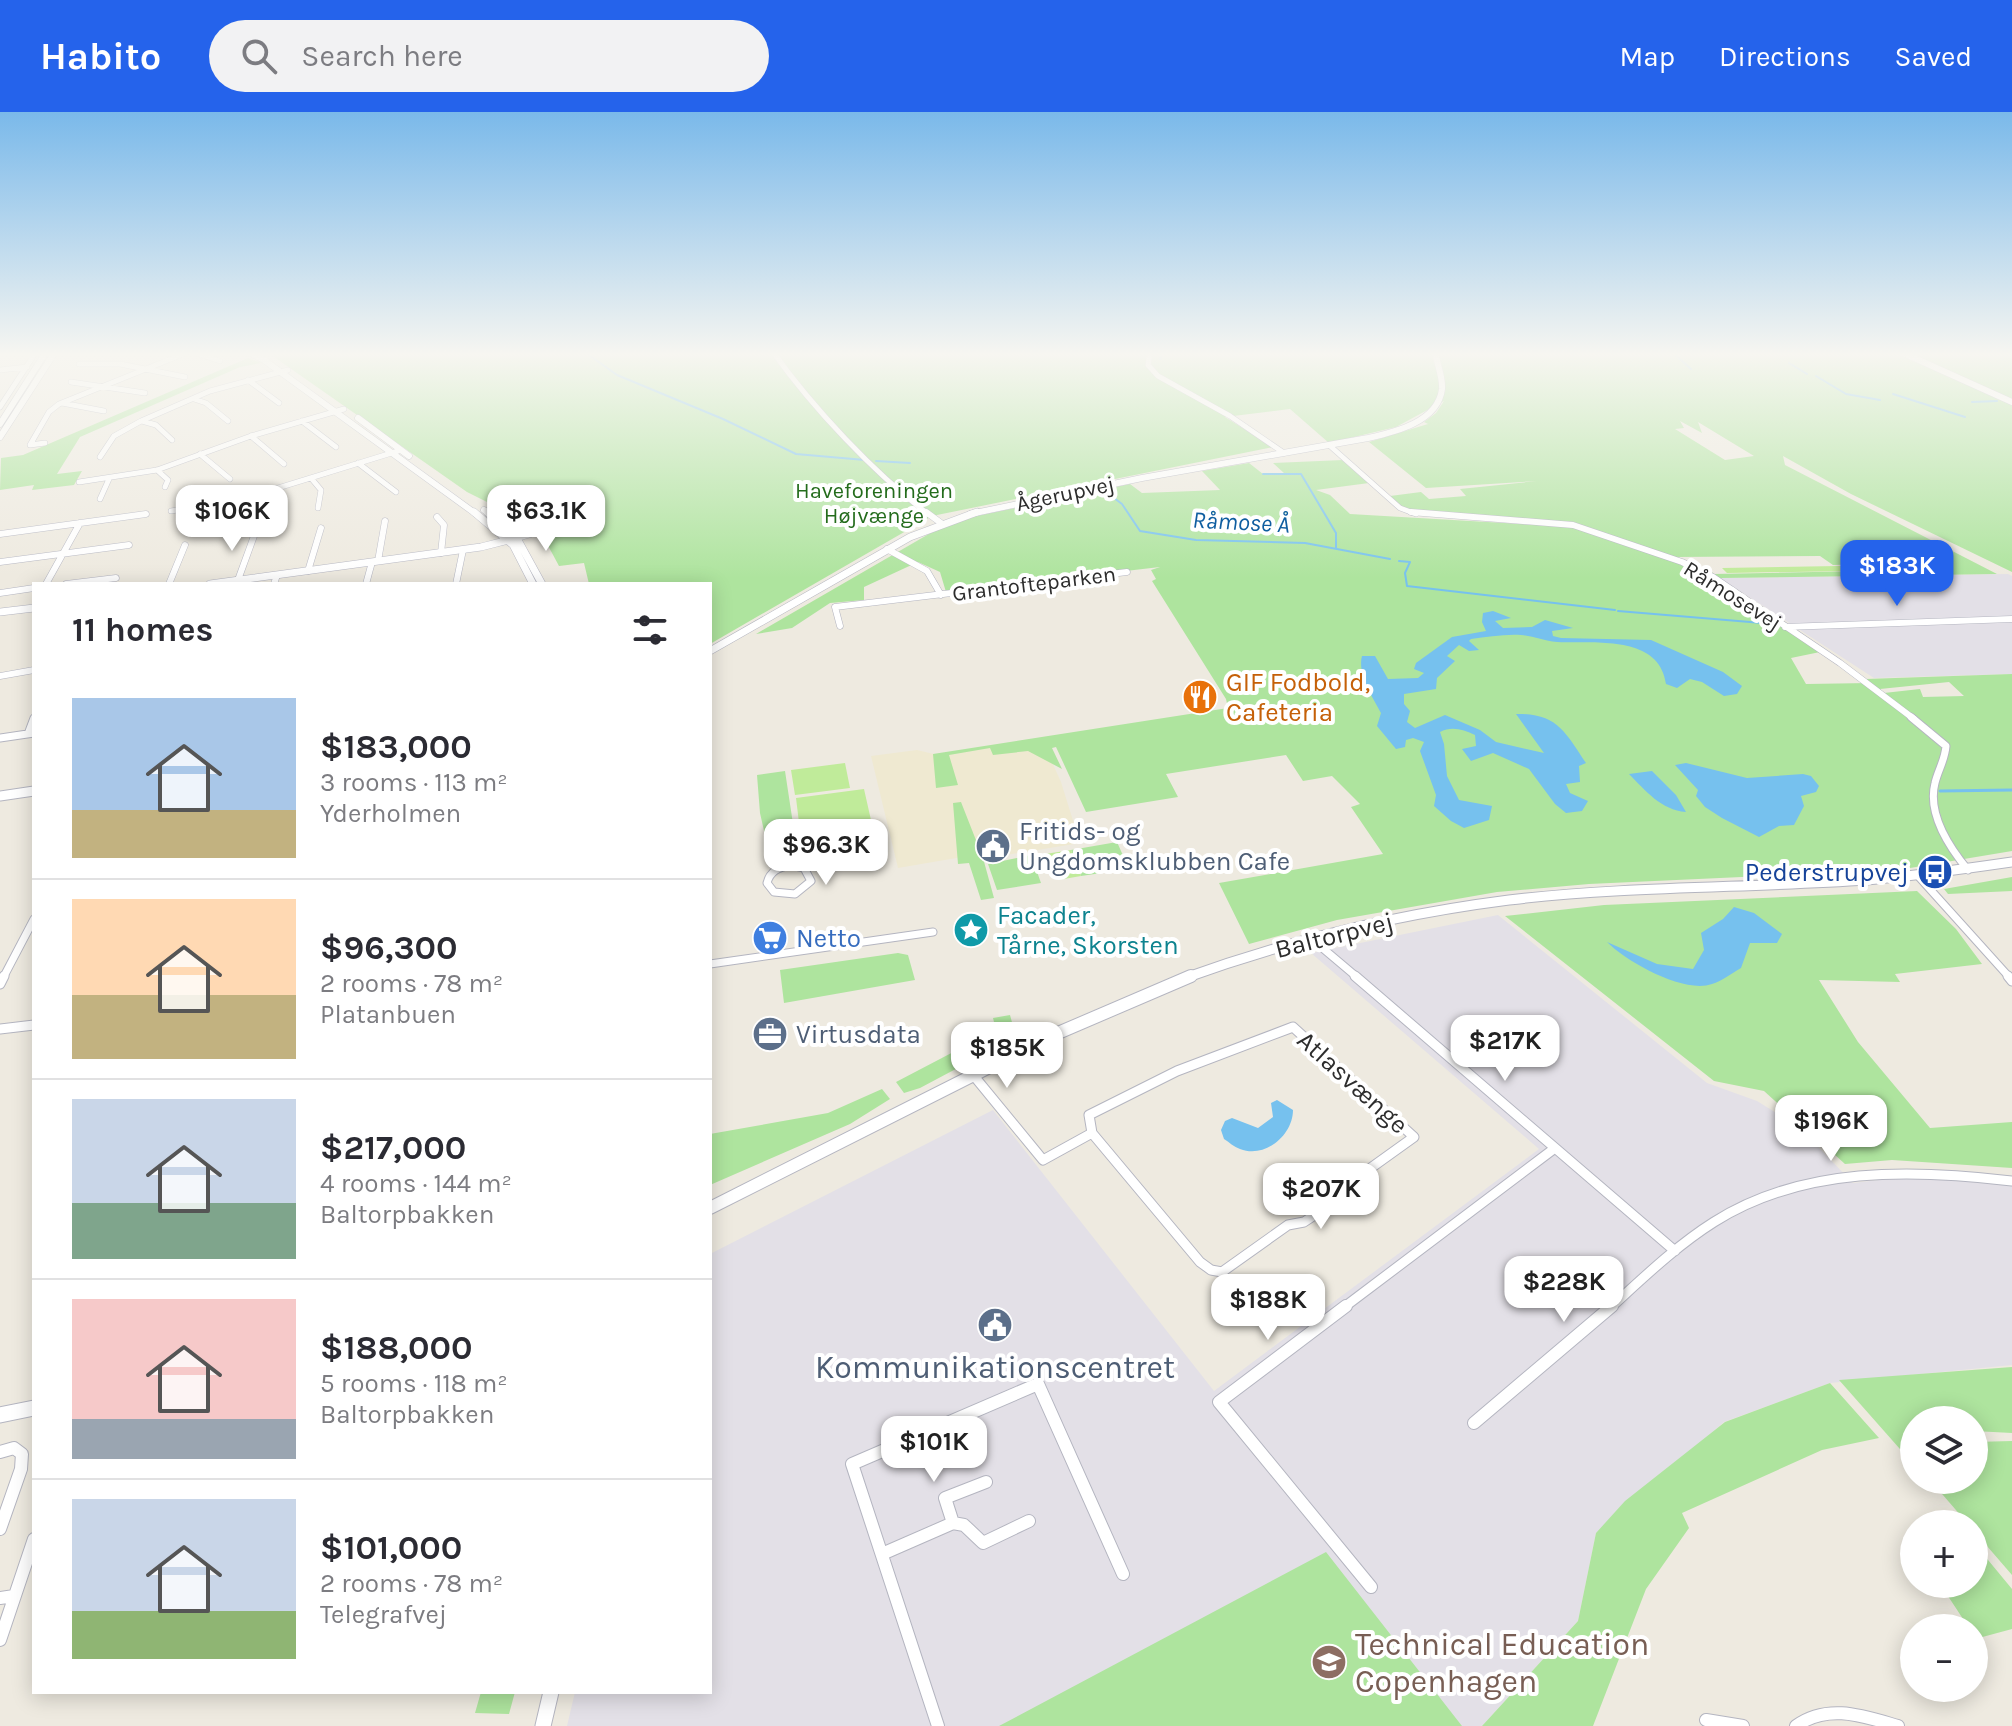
<!DOCTYPE html>
<meta charset="utf-8">
<style>
:root{--surface:#fff;--page:#f2f2f3;--text:#2b2b33;--muted:#7c7c81;--line:#e1e1e2;--accent:#2563eb}
body{margin:0;font-family:Karla,sans-serif;background:var(--page);color:var(--text);height:100vh;display:flex;flex-direction:column;font-size:30px;white-space:nowrap}
*{box-sizing:border-box;margin:0}
p{font-size:26px;color:var(--muted)}
.icon{flex:none;width:44px;height:44px;fill:none;stroke:currentColor;stroke-width:2;stroke-linecap:round;stroke-linejoin:round}
.map{position:relative;flex:1;overflow:hidden}
.panel{position:absolute;left:32px;top:470px;width:680px;height:1112px;display:flex;flex-direction:column;background:var(--surface);border-radius:0px;box-shadow:0 4px 20px #0003}
.panel>*{flex:none}
.controls{position:absolute;left:1900px;top:1294px;display:grid;gap:16px}
.controls a{display:grid;place-items:center;width:88px;height:88px;border-radius:50%;background:var(--surface);box-shadow:0 4px 20px #0003;font-size:40px}
.price{position:absolute;translate:-50% -68px;padding:0 18px;border-radius:16px;background:#fff;color:#222;font-size:26px;line-height:52px;filter:drop-shadow(0 2px 4px #0008)}
.price::after{content:'';position:absolute;left:50%;top:48px;width:24px;height:18px;margin-left:-12px;background:inherit;clip-path:polygon(0 0,100% 0,50% 100%)}
.price.current{background:var(--accent);color:#fff}
ul{padding:0;list-style:none}
li{display:flex;align-items:center;gap:24px;height:200px;padding:0 40px}
li+li{border-top:2px solid var(--line)}
li span{display:grid;place-items:center;flex:none;width:224px;height:160px;border-radius:0px;color:#555}
li>.icon{margin-inline-start:auto}
span .icon{width:96px;height:96px;fill:#fffc;stroke-width:1}
li b{font-size:34px}
h2{display:flex;justify-content:space-between;align-items:center;height:96px;padding:0 40px;font-size:34px}
header{display:flex;align-items:center;gap:48px;box-sizing:border-box;height:112px;padding:0 40px;background:var(--accent);color:#fff}
header strong{font-size:38px}
nav{display:flex;gap:44px;margin-inline-start:auto;font-size:28px}
.search{width:560px;height:72px;background:var(--page);display:flex;align-items:center;gap:20px;box-sizing:border-box;padding:0 28px;border-radius:44px;color:var(--muted);font-size:30px}
.map>svg:first-child{display:block}
</style>
<header>
<strong>Habito</strong>
<div class="search"><svg class="icon" aria-label="search" viewBox="0 0 24 24"><circle cx="10" cy="10" r="6"/><path d="M15 15l6 6"/></svg>Search here</div>
<nav><a>Map</a><a>Directions</a><a>Saved</a></nav>
</header>
<div class="map">
<svg width="2012" height="1614" viewBox="0 0 2012 1614">
<rect width="100%" height="100%" fill="#eeeae0"/>
<path fill="#e3e0e7" d="M2008 462 2012 464V562L1874 566 1720 466Z
M1498 803 1707 971 1757 989 1799 1015 1853 1071 1904 1065 2012 1070V1253L1830 1271 1724 1310 1596 1421 1578 1509 1482 1614H567L575 1580H710V1142L993 998 1214 1279 1539 1037 1311 841Z"/>
<path fill="#efe9d1" d="M1042 628 1061 670 1080 731 969 749 968 744 898 756 871 644 917 638 938 643Z"/>
<path fill="#aee49e" fill-rule="evenodd" d="M267 240H2012V460L1851 382 1783 344 1785 353 1997 462 1720 466 1704 458 1708 457 1714 462 1910 458 1901 451 1833 453 1820 444 1672 445 1573 412 1429 404 1402 395 1390 384 1421 380 1429 387 1466 384 1460 377 1537 369 1426 376 1369 330 1428 312 1424 310 1436 301 1444 289 1396 315 1329 331 1290 297 1225 305 1273 335 932 404 710 532V472H589L584 451 559 454 538 415 511 404 489 387 491 392 467 380ZM1680 309 1702 321 1698 310 1754 344 1725 348 1675 317 1684 316Z
M248 246 261 251 240 255 80 325 57 362 82 359 74 373 32 378 34 373 0 378 1 346 23 343Z
M1343 348 1369 371 1316 378 1330 383 1350 402 1573 415 1679 451 1710 466 1820 540 1791 546 1806 572 1870 571 1866 567 2012 562V739L1898 758 1589 772 1497 780 1337 808 1249 832 1219 771 1383 742 1351 695 1360 692 1332 664 1303 669 1286 643 1166 662 1178 685 1086 700 1056 635 1052 636 1062 657 1028 639 993 643 990 636 949 643 958 673 936 676 933 642 1228 596 1226 587 1152 469 1156 467 1151 458 1160 455 946 480 940 460 918 450 864 475V488L830 491 792 516 756 522 934 419 972 405 1130 372 1142 381 1220 378 1202 359 1249 351 1263 362H1285L1273 351ZM1949 570 1964 584 1923 585 1920 577 1884 581 1880 577Z
M785 659 795 725 773 727 767 732 760 701 757 663Z
M961 690 983 746 994 786 981 788 969 751 958 752 953 691Z
M1117 730 1129 757 1081 764 1071 738Z
M1031 743 1041 771 997 778 988 752Z
M2012 765V779L1948 782 1944 777Z
M1917 779 1956 817 1982 852 1895 862 1900 870 1819 868 1858 930 1930 1016 2012 1010V1056L1892 1048 1845 1052 1764 979 1714 969 1505 804 1604 793Z
M898 841 908 843 915 868 784 891 780 858Z
M1010 903 1016 925 920 976 904 981 896 970 982 925 997 922 993 906Z
M882 977 890 987 850 1012 710 1073V1022L828 1001Z
M2012 1255V1321L1974 1319V1308H1914V1340L1907 1345 1839 1268Z
M1830 1271 1879 1326 1822 1338 1682 1401 1689 1416 1646 1477 1593 1614H1482L1578 1509 1596 1421 1625 1389 1725 1310Z
M2012 1329V1463L1974 1419V1412H1968L1930 1368H1974V1330Z
M1974 1431 2012 1477V1517L1975 1527 1974 1516H1969L1940 1472H1974Z
M1326 1440 1462 1614H999Z
M481 1580H515L509 1602 475 1601Z"/>
<path fill="#c0eb9a" d="M1898 453 1904 458 1727 461 1722 456Z
M845 651 850 676 795 683 791 658Z
M864 677 873 717 801 727 796 686Z
M1071 738 1081 764 1058 768 1051 750 1035 753 1032 744Z"/>
<path fill="#76c1ee" d="M1493 499 1511 506 1495 509 1503 516 1532 515 1545 508 1573 516 1552 519 1553 524 1561 526 1651 528 1723 560 1742 574 1737 582 1724 584 1702 570 1690 567 1677 576 1666 572C1659 522 1594 532 1557 530 1544 529 1533 524 1521 523 1505 522 1487 525 1471 527L1469 529 1479 538 1469 539 1459 533 1447 544 1455 549 1437 566 1436 577 1404 582V592L1410 599 1407 610 1415 616 1445 603 1480 618 1496 630 1544 641 1516 602C1557 601 1565 620 1586 651L1579 654 1580 670 1566 672 1570 681 1588 689 1582 699 1566 701 1555 692 1529 657 1493 641 1471 649 1462 637 1476 634 1475 623C1463 617 1451 614 1440 620L1444 632 1447 664 1459 688 1492 694 1489 708 1464 716 1451 709 1434 694 1436 683 1420 639 1424 630 1413 626 1406 628 1405 635 1396 637 1377 614 1381 601C1373 586 1357 562 1362 544H1375L1388 567 1418 566 1424 561 1414 557 1416 551 1452 525 1486 519 1482 510 1483 501Z
M1686 651 1747 666 1803 662 1811 664 1819 674 1816 680 1801 684 1804 694 1794 713 1779 714 1759 725 1722 706 1705 695 1696 684 1698 678 1675 653Z
M1652 659 1676 683 1686 700C1661 698 1646 679 1629 662Z
M1734 795 1754 801 1782 822 1777 831H1750L1741 856C1732 861 1722 869 1712 872 1684 882 1627 850 1607 830L1657 852 1693 857 1704 838 1701 821 1723 807Z
M1277 988 1293 998C1293 1023 1265 1047 1240 1037 1234 1035 1229 1030 1224 1027L1221 1018 1225 1009 1232 1006 1258 1016 1273 1005 1271 991Z"/>
<g fill="none" stroke-linecap="round" stroke-linejoin="round">
<path stroke="#76c1ee" stroke-width="2" d="M585 240 617 263 723 307 796 342 865 348
M1672 240 1691 257
M1160 247 1164 240
M1789 251 1807 262
M1816 264 1846 282 1880 288
M1893 282 1965 305
M1972 290 1997 289
M876 349 910 351
M1263 362H1301L1336 421V436
M1106 380 1122 392 1140 419 1196 428 1305 431 1390 447
M1399 449 1410 450 1405 461 1407 474 1615 498
M1618 499 1774 512"/>
<path stroke="#76c1ee" stroke-width="3" d="M1940 679 2012 678"/>
<defs>
<path id="minor-far4" d="M193 240 220 249
M773 240C813 296 874 361 928 402
M1150 240 1148 253 1158 264 1230 304 1284 341
M79 252H120L185 265
M0 258 27 255
M248 268 279 291
M71 270 145 281
M194 287 206 291 228 309
M62 291 104 299
M0 295 36 240
M142 309 156 313 172 328
M302 309 336 335
M251 324 284 352
M45 331 30 333 49 300 59 292 188 240
M1329 333 1400 396 1416 402
M200 342 230 367
M100 345 114 324 141 309 210 279 288 258
M358 351 396 380
M157 358 168 368 165 375
M311 366 321 378 318 396
M79 370 157 358 251 324 344 297
M257 382 267 390 263 402
M100 387 109 367
M171 399 239 388 398 339
M197 402 201 395"/>
<path id="minor-far3" d="M926 400 941 411
M1411 400 1573 413 1682 450 1713 465 1840 551 1914 607
M437 405 444 413 441 441
M194 409 198 400
M0 422 146 402
M517 426 534 421
M887 437 927 459 941 483
M378 449 385 409
M0 450 129 433
M308 459 321 416
M238 468 254 424
M46 472 80 411
M66 472 116 466
M169 472 185 433
M274 472 277 463
M366 472 372 450
M456 472 463 438
M0 481 34 476
M840 514 835 495 1127 460
M1785 515 2012 507
M0 564 34 558"/>
<path id="minor-far2" d="M1911 605 1946 634C1945 648 1938 658 1935 671 1927 702 1949 735 1968 758
M28 622 34 606
M0 626 34 621
M791 753 804 756 811 769 795 782 774 780 767 771C770 759 779 755 791 753Z
M1919 765 2010 866
M1313 828 1358 866
M710 852 933 820
M3 866 34 807"/>
<path id="minor-far1" d="M1355 864 1675 1139
M2008 864 2012 869
M0 872 4 864
M1293 915 1414 1025 1361 1063 1348 1081 1304 1110 1288 1113 1222 1160 1211 1158 1200 1150 1092 1021 1089 1003 1177 959Z
M0 917 34 913
M974 964 1043 1048 1092 1021
M1343 1196 1555 1036
M1610 1196C1643 1166 1676 1134 1714 1110 1802 1054 1913 1057 2012 1069"/>
<path id="minor" d="M1346 1194 1219 1290 1371 1475
M1474 1311 1612 1194
M0 1340 14 1336 22 1342 21 1357 0 1417
M953 1411 945 1386 986 1370
M882 1442 953 1411 964 1413 983 1431 1029 1409
M0 1486 14 1484
M0 1528 34 1427
M1706 1608 1743 1614
M938 1614 852 1352 1038 1272 1123 1462
M1796 1614C1828 1591 1863 1604 1898 1614"/>
<path id="tertiary-far4" d="M248 240 264 248 476 402
M1901 240 2012 290
M358 306 409 344
M0 312 46 240
M0 325 55 240
M484 398 490 402
M970 402 1142 366 1368 326C1395 320 1438 310 1442 277 1443 265 1437 252 1435 240"/>
<path id="tertiary-far3" d="M474 400 513 433 533 472
M487 400 519 430 542 472
M210 472 481 435 512 427
M0 500 34 496
M710 539 910 425 977 400"/>
<path id="tertiary-far2" d="M0 684 34 679
M1185 866C1290 828 1399 802 1509 788 1628 774 1748 776 1867 768 1916 764 1964 757 2012 750"/>
<path id="tertiary-far1" d="M710 1096 1051 924 1191 864"/>
<path id="tertiary" d="M0 1303 34 1296
M543 1614 551 1580"/>
</defs>
<use href="#minor-far4" stroke="#b4b5c0" stroke-width="6"/>
<use href="#minor-far3" stroke="#b4b5c0" stroke-width="7"/>
<use href="#minor-far2" stroke="#b4b5c0" stroke-width="9"/>
<use href="#minor-far1" stroke="#b4b5c0" stroke-width="11"/>
<use href="#minor" stroke="#b4b5c0" stroke-width="14"/>
<use href="#tertiary-far4" stroke="#b4b5c0" stroke-width="7"/>
<use href="#tertiary-far3" stroke="#b4b5c0" stroke-width="8"/>
<use href="#tertiary-far2" stroke="#b4b5c0" stroke-width="11"/>
<use href="#tertiary-far1" stroke="#b4b5c0" stroke-width="14"/>
<use href="#tertiary" stroke="#b4b5c0" stroke-width="17"/>
<use href="#minor-far4" stroke="#fff" stroke-width="5"/>
<use href="#minor-far3" stroke="#fff" stroke-width="6"/>
<use href="#minor-far2" stroke="#fff" stroke-width="7"/>
<use href="#minor-far1" stroke="#fff" stroke-width="9"/>
<use href="#minor" stroke="#fff" stroke-width="12"/>
<use href="#tertiary-far4" stroke="#fff" stroke-width="6"/>
<use href="#tertiary-far3" stroke="#fff" stroke-width="7"/>
<use href="#tertiary-far2" stroke="#fff" stroke-width="9"/>
<use href="#tertiary-far1" stroke="#fff" stroke-width="12"/>
<use href="#tertiary" stroke="#fff" stroke-width="15"/>
</g>
<linearGradient id="sky" x2="0" y2="1"><stop stop-color="#7ab9ea"/><stop offset="0.52" stop-color="#f7f6f1"/><stop offset="1" stop-color="#f7f6f1" stop-opacity="0"/></linearGradient>
<rect width="2012" height="466" fill="url(#sky)"/>
<defs>
<symbol id="restaurant-disc" viewBox="-11 -11 22 22"><circle r="9.5" fill="#e8710a" stroke="#fff"/><path d="M-5-6h1v4h1v-4h1v4h1v-4h1v5L-1.5 .5V6h-2V.5L-5-1ZM5-6V6H3V1.5H1.5Q1.5-4 5-6Z" fill="#fff"/></symbol>
<symbol id="civic-disc" viewBox="-11 -11 22 22"><circle r="9.5" fill="#5c6f8a" stroke="#fff"/><path d="M-.6-6.5H3V-4.5H.6V-3L4-1V1h2V6H-6V1h2V-1L-.6-3ZM-1.2 2.5V6h2.4V2.5Z" fill="#fff"/></symbol>
<symbol id="bus-disc" viewBox="-11 -11 22 22"><circle r="9.5" fill="#1a4fb4" stroke="#fff"/><path d="M-5-6H5V4H4V6H2V4H-2V6H-4V4H-5ZM-3.5-4V0h7V-4ZM-3.5 1.2v1.5H-2V1.2ZM2 1.2v1.5H3.5V1.2Z" fill="#fff"/></symbol>
<symbol id="sight-disc" viewBox="-11 -11 22 22"><circle r="9.5" fill="#0f9aa8" stroke="#fff"/><path d="M0-6L1.8-2.2L6-1.7L2.9 1.2L3.7 5.4L0 3.3L-3.7 5.4L-2.9 1.2L-6-1.7L-1.8-2.2Z" fill="#fff"/></symbol>
<symbol id="supermarket-disc" viewBox="-11 -11 22 22"><circle r="9.5" fill="#3f7fe0" stroke="#fff"/><path d="M-6-5.5h2.5l.6 2H6L4.5 2H-2.5L-4.4-4H-6ZM-1.5 3.2a1.3 1.3 0 1 0 .1 0ZM3 3.2a1.3 1.3 0 1 0 .1 0Z" fill="#fff"/></symbol>
<symbol id="office-disc" viewBox="-11 -11 22 22"><circle r="9.5" fill="#5c6f8a" stroke="#fff"/><path d="M-6-3h4V-5.5h4V-3h4V5H-6ZM-1-4.5V-3h2v-1.5ZM-6 0V1H6V0Z" fill="#fff"/></symbol>
<symbol id="school-disc" viewBox="-11 -11 22 22"><circle r="9.5" fill="#8d6e63" stroke="#fff"/><path d="M0-5L7-2L0 1L-7-2ZM-4 1L0 2.5L4 1V4Q0 6-4 4Z" fill="#fff"/></symbol>
</defs>
<g fill-rule="evenodd">
<use href="#restaurant-disc" x="1180" y="565" width="40" height="40"/>
<use href="#civic-disc" x="973" y="714" width="40" height="40"/>
<use href="#bus-disc" x="1915" y="740" width="40" height="40"/>
<use href="#sight-disc" x="951" y="798" width="40" height="40"/>
<use href="#supermarket-disc" x="750" y="806" width="40" height="40"/>
<use href="#office-disc" x="750" y="902" width="40" height="40"/>
<use href="#civic-disc" x="975" y="1193" width="40" height="40"/>
<use href="#school-disc" x="1309" y="1530" width="40" height="40"/>
</g>
<g text-anchor="middle" stroke-width="8" stroke-linejoin="round" paint-order="stroke">
<g font-size="22" fill="#246c1c" stroke="#fff">
<text x="874" y="386">Haveforeningen<tspan x="874" dy="25">Højvænge</tspan></text>
</g>
<g font-size="22" fill="#2d2d2d" stroke="#fff">
<text transform="translate(1065 381) rotate(-12)" y="8">Ågerupvej</text>
<text transform="translate(1034 471) rotate(-7)" y="8">Grantofteparken</text>
<text transform="translate(1733 483) rotate(32)" y="8">Råmosevej</text>
</g>
<g font-size="24" font-style="italic" fill="#0f5ea0" stroke="#fff">
<text transform="translate(1241 410) rotate(3)" y="8">Råmose Å</text>
</g>
<g font-size="26" fill="#c56008" stroke="#fff" text-anchor="start">
<text x="1226" y="579">GIF Fodbold,<tspan x="1226" dy="30">Cafeteria</tspan></text>
</g>
<g font-size="26" fill="#4e5e75" stroke="#fff" text-anchor="start">
<text x="1019" y="728">Fritids- og<tspan x="1019" dy="30">Ungdomsklubben Cafe</tspan></text>
<text x="796" y="931">Virtusdata</text>
</g>
<g font-size="26" fill="#164399" stroke="#fff" text-anchor="end">
<text x="1909" y="769">Pederstrupvej</text>
</g>
<g font-size="26" fill="#0d838f" stroke="#fff" text-anchor="start">
<text x="997" y="812">Facader,<tspan x="997" dy="30">Tårne, Skorsten</tspan></text>
</g>
<g font-size="26" fill="#2d2d2d" stroke="#fff">
<text transform="translate(1334 823) rotate(-14)" y="9">Baltorpvej</text>
<text transform="translate(1353 970) rotate(42)" y="9">Atlasvænge</text>
</g>
<g font-size="26" fill="#366cbe" stroke="#fff" text-anchor="start">
<text x="796" y="835">Netto</text>
</g>
<g font-size="32" fill="#4e5e75" stroke="#fff">
<text x="995" y="1266">Kommunikationscentret</text>
</g>
<g font-size="32" fill="#785e54" stroke="#fff" text-anchor="start">
<text x="1355" y="1543">Technical Education<tspan x="1355" dy="37">Copenhagen</tspan></text>
</g>
</g>
</svg>
<div class="controls">
<a><svg class="icon" aria-label="layers" viewBox="0 0 24 24"><path d="M12 4l9 5-9 5-9-5zM3 14l9 5 9-5"/></svg></a>
<a>+</a>
<a>−</a>
</div>
<b class="price" style="left:232px;top:441px">$106K</b>
<b class="price" style="left:546px;top:441px">$63.1K</b>
<b class="price current" style="left:1897px;top:496px">$183K</b>
<b class="price" style="left:826px;top:775px">$96.3K</b>
<b class="price" style="left:1505px;top:971px">$217K</b>
<b class="price" style="left:1007px;top:978px">$185K</b>
<b class="price" style="left:1831px;top:1051px">$196K</b>
<b class="price" style="left:1321px;top:1119px">$207K</b>
<b class="price" style="left:1564px;top:1212px">$228K</b>
<b class="price" style="left:1268px;top:1230px">$188K</b>
<b class="price" style="left:934px;top:1372px">$101K</b>
<section class="panel">
<h2>11 homes<svg class="icon" aria-label="filters" viewBox="0 0 24 24"><path d="M4 7h16M4 17h16"/><circle cx="9" cy="7" r="2"/><circle cx="15" cy="17" r="2"/></svg></h2>
<ul>
<li><span style="background:linear-gradient(#a9c7e8 70%,#c2b280 0)"><svg class="icon" aria-label="home" viewBox="0 0 24 24"><path d="M3 11l9-7 9 7M6 9v11h12V9"/></svg></span><div><b>$183,000</b><p>3 rooms · 113 m²</p><p>Yderholmen</p></div></li>
<li><span style="background:linear-gradient(#ffd9b3 60%,#c2b280 0)"><svg class="icon" aria-label="home" viewBox="0 0 24 24"><path d="M3 11l9-7 9 7M6 9v11h12V9"/></svg></span><div><b>$96,300</b><p>2 rooms · 78 m²</p><p>Platanbuen</p></div></li>
<li><span style="background:linear-gradient(#c9d6e8 65%,#7fa58c 0)"><svg class="icon" aria-label="home" viewBox="0 0 24 24"><path d="M3 11l9-7 9 7M6 9v11h12V9"/></svg></span><div><b>$217,000</b><p>4 rooms · 144 m²</p><p>Baltorpbakken</p></div></li>
<li><span style="background:linear-gradient(#f6c9c9 75%,#9aa5b1 0)"><svg class="icon" aria-label="home" viewBox="0 0 24 24"><path d="M3 11l9-7 9 7M6 9v11h12V9"/></svg></span><div><b>$188,000</b><p>5 rooms · 118 m²</p><p>Baltorpbakken</p></div></li>
<li><span style="background:linear-gradient(#c9d6e8 70%,#8fb573 0)"><svg class="icon" aria-label="home" viewBox="0 0 24 24"><path d="M3 11l9-7 9 7M6 9v11h12V9"/></svg></span><div><b>$101,000</b><p>2 rooms · 78 m²</p><p>Telegrafvej</p></div></li>
</ul>
</section>
</div>
